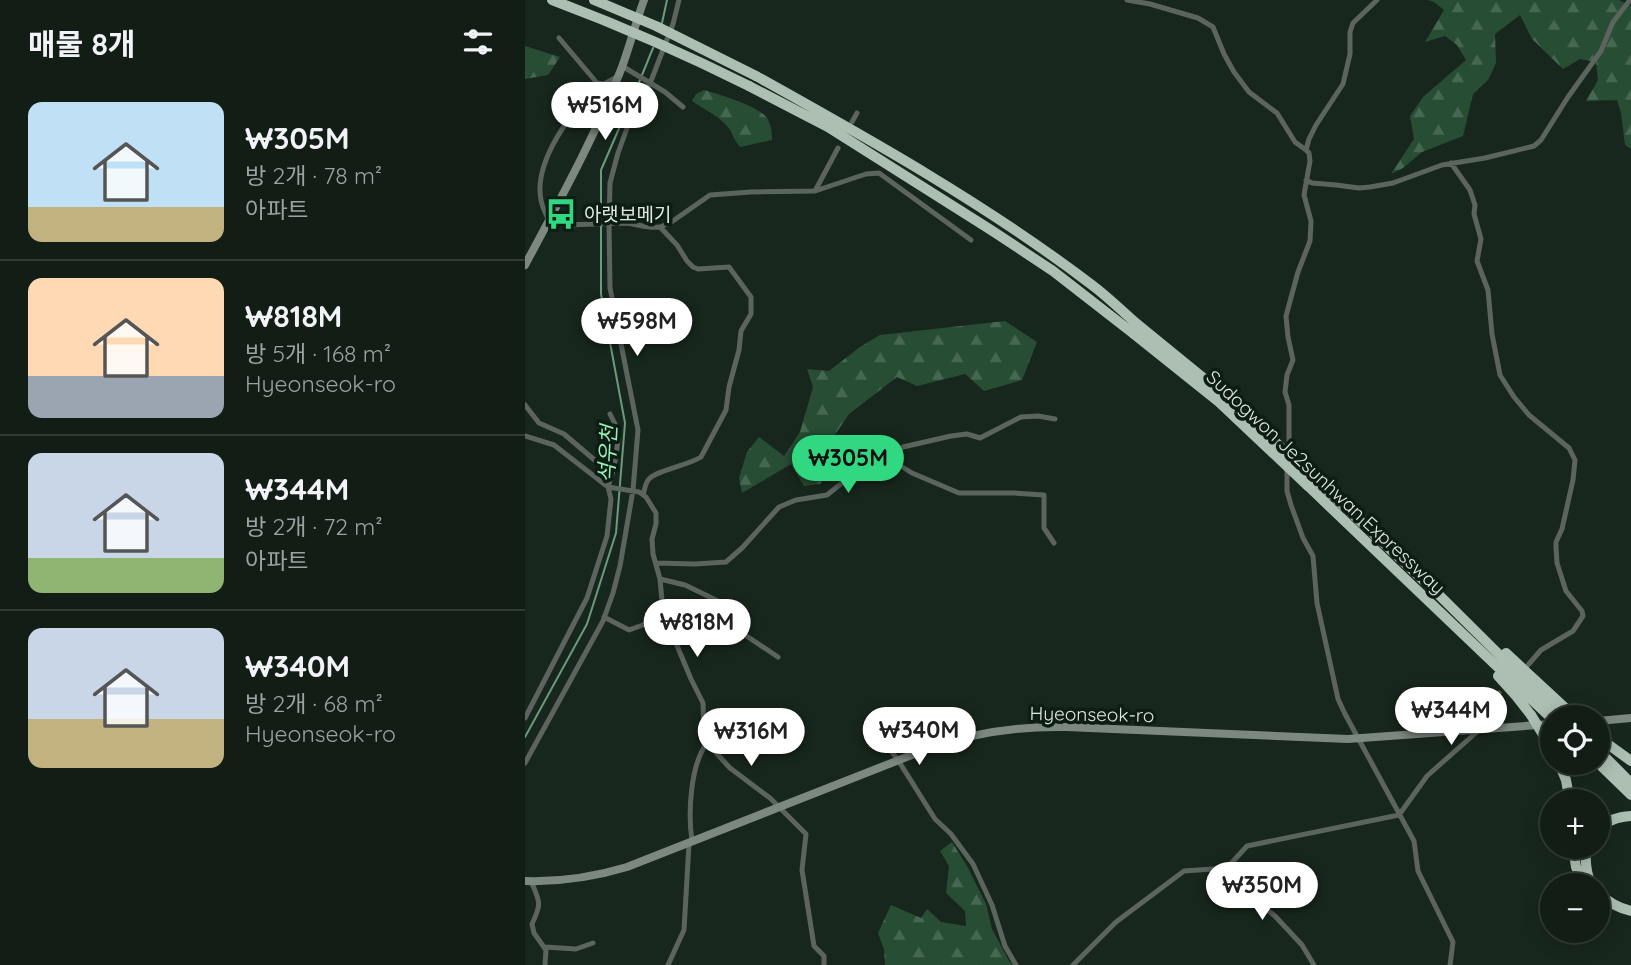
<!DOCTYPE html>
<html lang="ko">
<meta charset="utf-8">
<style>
:root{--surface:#121d16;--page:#1f2a23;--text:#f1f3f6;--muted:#9ca2a1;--line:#313b35;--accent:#31d882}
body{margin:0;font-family:Quicksand,"Noto Sans KR",sans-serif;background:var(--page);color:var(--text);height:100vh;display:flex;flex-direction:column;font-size:26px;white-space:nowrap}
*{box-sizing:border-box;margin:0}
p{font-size:23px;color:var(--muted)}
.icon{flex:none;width:38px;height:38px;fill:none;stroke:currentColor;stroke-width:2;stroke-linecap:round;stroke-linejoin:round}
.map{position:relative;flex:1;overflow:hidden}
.sheet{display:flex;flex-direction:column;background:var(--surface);width:525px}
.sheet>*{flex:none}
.fabs{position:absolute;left:1015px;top:705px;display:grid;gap:14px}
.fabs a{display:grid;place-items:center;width:70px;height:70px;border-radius:50%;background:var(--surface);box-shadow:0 4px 18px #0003,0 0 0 2px var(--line);font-size:35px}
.price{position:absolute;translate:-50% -60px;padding:0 16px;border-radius:24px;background:#fff;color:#222;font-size:23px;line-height:46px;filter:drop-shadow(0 2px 4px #0008)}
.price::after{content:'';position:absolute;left:50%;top:42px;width:21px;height:16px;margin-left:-10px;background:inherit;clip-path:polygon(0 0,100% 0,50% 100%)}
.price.selected{background:var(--accent);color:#111}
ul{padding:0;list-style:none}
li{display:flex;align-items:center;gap:21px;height:175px;padding:0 28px}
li+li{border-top:2px solid var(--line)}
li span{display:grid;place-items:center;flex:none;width:196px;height:140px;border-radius:14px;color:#555}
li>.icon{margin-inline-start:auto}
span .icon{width:84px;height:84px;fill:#fffc;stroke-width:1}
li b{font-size:30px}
h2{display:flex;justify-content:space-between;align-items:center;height:84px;padding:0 28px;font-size:30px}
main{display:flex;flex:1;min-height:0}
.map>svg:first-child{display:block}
</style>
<main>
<section class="sheet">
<h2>매물 8개<svg class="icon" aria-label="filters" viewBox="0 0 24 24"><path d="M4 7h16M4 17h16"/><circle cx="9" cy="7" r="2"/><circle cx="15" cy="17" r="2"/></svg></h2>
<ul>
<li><span style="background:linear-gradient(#bfe0f5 75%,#c2b280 0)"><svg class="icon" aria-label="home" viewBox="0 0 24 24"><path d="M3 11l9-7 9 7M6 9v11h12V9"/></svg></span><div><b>₩305M</b><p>방 2개 · 78 m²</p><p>아파트</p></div></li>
<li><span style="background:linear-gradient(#ffd9b3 70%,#9aa5b1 0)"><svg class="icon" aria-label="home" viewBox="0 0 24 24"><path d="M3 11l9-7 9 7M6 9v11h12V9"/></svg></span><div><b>₩818M</b><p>방 5개 · 168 m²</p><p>Hyeonseok-ro</p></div></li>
<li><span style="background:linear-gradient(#c9d6e8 75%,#8fb573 0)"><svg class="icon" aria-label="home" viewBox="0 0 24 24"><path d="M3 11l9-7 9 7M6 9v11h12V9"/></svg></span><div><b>₩344M</b><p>방 2개 · 72 m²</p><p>아파트</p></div></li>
<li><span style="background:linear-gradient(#c9d6e8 65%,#c2b280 0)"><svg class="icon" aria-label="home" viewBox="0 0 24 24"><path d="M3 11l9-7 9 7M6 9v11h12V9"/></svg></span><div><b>₩340M</b><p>방 2개 · 68 m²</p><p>Hyeonseok-ro</p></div></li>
</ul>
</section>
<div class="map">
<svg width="1106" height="965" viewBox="0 0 1106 965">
<defs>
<pattern id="forest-firs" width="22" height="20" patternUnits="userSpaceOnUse" patternTransform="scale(1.75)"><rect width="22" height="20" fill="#274d35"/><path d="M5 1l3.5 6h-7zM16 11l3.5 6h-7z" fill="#466752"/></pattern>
</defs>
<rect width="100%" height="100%" fill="#18271d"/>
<path fill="url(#forest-firs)" d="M903 0H1094L1106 6V149L1100 145 1096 113 1092 100 1061 101 1073 80 1071 62 1055 59 1038 69 1007 39 995 15 970 34 971 63 963 80 948 94 938 136 897 152 878 168 866 174 889 139 885 116 898 97 941 60 932 45 920 36 900 42 919 10 909 2Z
M0 46 35 57 23 75 0 79Z
M179 90C193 94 234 106 242 118 246 125 247 132 247 140L215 147C208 139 208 133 202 126 194 116 178 109 167 101L171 94Z
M480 321 512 342 497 380 459 391 440 374 392 386 372 377 324 414 305 442 296 484 279 486 266 464 217 493 214 478 222 452 234 437 259 456 275 432 288 387 282 369 304 371 335 347 355 335Z
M427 842 442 866 461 904 467 929 484 961 488 965H360L359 949 353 933 366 905 396 918 402 909 416 922 441 926 440 911 421 893 424 866 415 851Z"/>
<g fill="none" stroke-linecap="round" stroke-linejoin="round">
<path stroke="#6b9a7d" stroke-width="2" d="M137 23 142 0
M117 75 128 48
M76 220V170L115 80
M0 737 62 624 91 533 100 423 76 294V226"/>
<path stroke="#5c645e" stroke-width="5" d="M602 0 625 4 673 18 688 27 699 54 709 72 724 92 752 113 770 142 781 150
M34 38 72 83 79 84 92 77
M97 66 140 92 158 107
M72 83C48 112 8 160 16 200 17 207 21 214 24 221L41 225 100 223C113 224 123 229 135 227L152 245 162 261 168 267 173 269 204 267 226 297V314L216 331 214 350 204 387 201 410 176 457C162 466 132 470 124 479 120 483 120 489 118 495
M327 122 332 113
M926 163 945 190 950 205 949 214 956 239 952 261 963 290 967 334 975 375 989 397 1004 415 1044 448 1050 460 1048 480 1037 529 1031 542V547L1032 563 1041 591 1057 611 1058 616 1048 631 1016 650 1003 665
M781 180 787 183 811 185 834 188 845 187 868 183 917 165 960 158 1009 146 1016 140 1043 97 1076 51 1088 22 1105 0
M290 191 313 148
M135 227 145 223 185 195 226 192 290 191 341 174 354 173 446 240
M0 405 14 423 39 434 86 474
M0 436 29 445 83 487 114 492 121 497 131 513V524L127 539 128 554 135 579 160 585 193 601 201 609 214 631 253 657
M764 452V405L760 392 762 375 768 360 763 337 761 316 773 272 785 241 786 221 779 195 785 161 784 153 781 150 784 139 791 125 818 84 825 54V32L828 23 852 0
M363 458 387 473 434 493H489L519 495V528L529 543
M762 468V491L766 505 778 538 788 556 792 603 813 699 820 714 889 841 893 871 928 942 925 965
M131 563 170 564 201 562 217 548 254 507 271 500 302 495 317 483 348 468 378 447 426 436 442 434 455 438 496 417 513 416 530 419
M135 579 137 601 140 617 166 679 178 703 179 730 182 743 205 768 245 798 281 834 277 870 289 946 299 956V965
M79 617 104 630 140 617
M0 718 62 598 82 536 86 499 83 487 89 467 93 441 92 428 85 414
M344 723 373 760 410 819 426 834 448 864 467 905 480 946 491 965
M0 763 78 621 88 593 95 566 108 490 113 430 85 288 84 222 85 183 93 153 105 120 126 81 148 24 154 0
M167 841C163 814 165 765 182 743
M702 868 722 893 750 916 777 945 789 965
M6 881C15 902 17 903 7 924L9 933 21 950 20 965
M20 947 51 949 68 943
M143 965 159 930 164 844
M548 965 591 922 659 871 702 868 722 846 874 815 902 776 954 730 960 710 974 693"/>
<path stroke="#7d8980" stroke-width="8" d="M0 265C35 200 71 135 97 67 105 45 111 22 119 0
M1073 721 1106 718
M0 881C34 882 69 877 102 867L402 749C447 733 493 726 541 727L823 739 1027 724"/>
<path stroke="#adbfb2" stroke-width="10" d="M231 76C346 140 462 205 567 285 583 297 597 311 612 324
M224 86 303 127 466 230 528 271 609 334
M789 478 910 591 1038 718
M783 486 1027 719
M981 653 1051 718
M973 676 991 696 1006 715
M1073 737 1106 761
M1073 750 1106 783
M1034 763 1041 780 1045 802
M1073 763 1106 795
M1073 829C1084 820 1092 817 1106 816
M1048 847 1051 867 1060 886
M1061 847C1060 860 1061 874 1067 886
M1073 893C1083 902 1093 908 1106 911"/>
<path stroke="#adbfb2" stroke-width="10" d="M27 0C94 25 160 54 224 86
M69 0 131 26 231 76
M612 324 704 399 789 478
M609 334 694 402 783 486
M1006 715 1027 749"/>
</g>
<defs>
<symbol id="bus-bare" viewBox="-9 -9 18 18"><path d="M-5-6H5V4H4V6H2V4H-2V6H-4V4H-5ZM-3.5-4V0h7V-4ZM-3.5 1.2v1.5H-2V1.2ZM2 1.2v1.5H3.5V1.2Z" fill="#31d882" stroke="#0e1d14" stroke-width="2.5" paint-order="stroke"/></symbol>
</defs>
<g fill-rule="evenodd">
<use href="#bus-bare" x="14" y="192" width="44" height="44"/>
</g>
<g text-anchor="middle" stroke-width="7" stroke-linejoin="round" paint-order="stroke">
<g font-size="19" fill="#dfe8e1" stroke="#0e1d14" text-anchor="start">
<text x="59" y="221">아랫보메기</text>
</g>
<g font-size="19" fill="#dfe8e1" stroke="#0e1d14">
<text transform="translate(801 482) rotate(43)" y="7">Sudogwon Je2sunhwan Expressway</text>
<text transform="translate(567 714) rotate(1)" y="7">Hyeonseok-ro</text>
</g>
<g font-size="21" font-style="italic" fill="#97f2b7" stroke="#0e1d14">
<text transform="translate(83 454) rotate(-87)" y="7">석우천</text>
</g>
</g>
</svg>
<div class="fabs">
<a><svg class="icon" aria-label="locate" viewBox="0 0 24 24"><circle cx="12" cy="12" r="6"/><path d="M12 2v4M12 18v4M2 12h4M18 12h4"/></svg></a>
<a>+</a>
<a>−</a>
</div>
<b class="price" style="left:80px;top:142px">₩516M</b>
<b class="price" style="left:112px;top:358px">₩598M</b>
<b class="price selected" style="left:323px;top:495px">₩305M</b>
<b class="price" style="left:172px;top:659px">₩818M</b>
<b class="price" style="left:926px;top:747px">₩344M</b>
<b class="price" style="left:394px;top:767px">₩340M</b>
<b class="price" style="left:226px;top:768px">₩316M</b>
<b class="price" style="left:737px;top:922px">₩350M</b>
</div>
</main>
